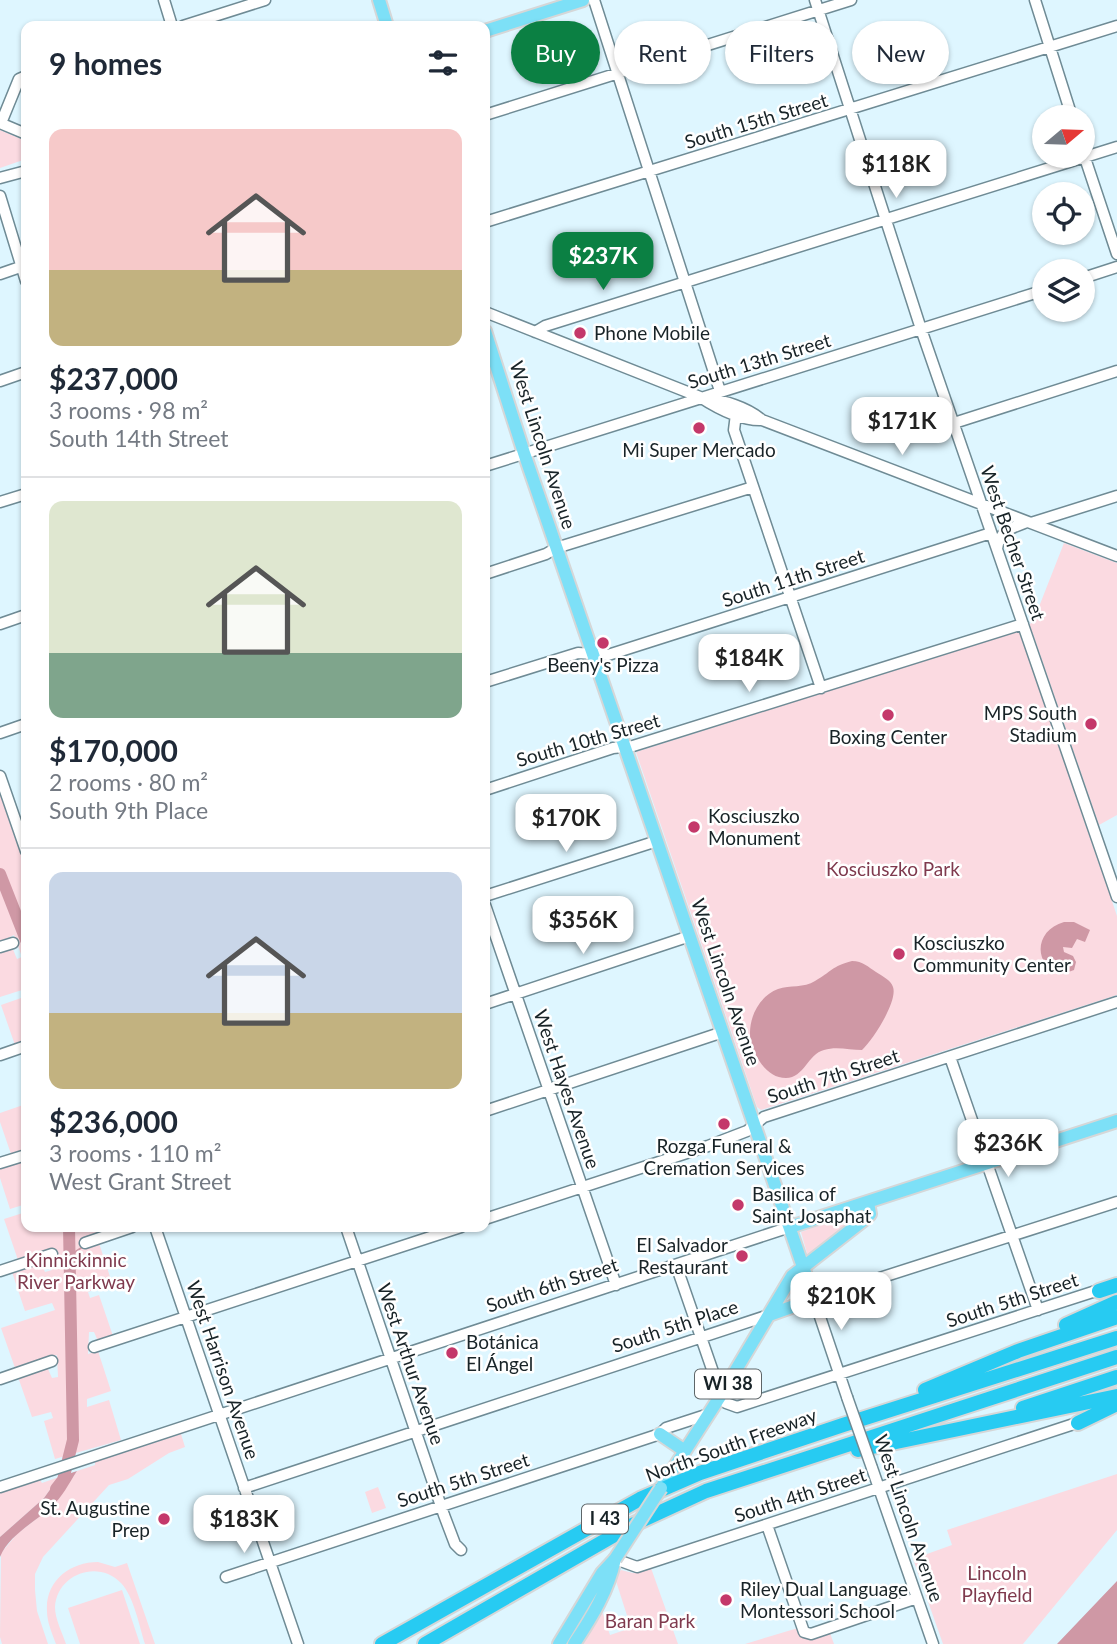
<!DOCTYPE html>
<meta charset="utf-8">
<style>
:root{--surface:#fff;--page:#f6f6f7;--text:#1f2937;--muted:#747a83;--line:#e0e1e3;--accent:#0b8043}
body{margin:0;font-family:Lato,sans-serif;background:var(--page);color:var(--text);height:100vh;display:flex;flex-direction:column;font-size:26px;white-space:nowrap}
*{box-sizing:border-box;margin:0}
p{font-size:23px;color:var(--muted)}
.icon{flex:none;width:38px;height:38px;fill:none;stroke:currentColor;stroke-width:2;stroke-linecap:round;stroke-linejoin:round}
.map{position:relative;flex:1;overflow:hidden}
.drawer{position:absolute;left:21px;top:21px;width:469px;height:1211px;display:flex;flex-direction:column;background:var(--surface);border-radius:14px;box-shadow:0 2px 5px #0004}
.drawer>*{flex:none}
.banner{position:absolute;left:511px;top:21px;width:500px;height:63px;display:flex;gap:14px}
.needle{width:46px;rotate:71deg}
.tools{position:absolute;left:1032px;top:105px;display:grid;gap:14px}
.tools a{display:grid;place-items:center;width:63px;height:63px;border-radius:50%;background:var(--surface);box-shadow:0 2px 5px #0004;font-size:35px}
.price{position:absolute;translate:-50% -60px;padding:0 16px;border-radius:14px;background:#fff;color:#222;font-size:23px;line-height:46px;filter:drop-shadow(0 2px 4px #0008)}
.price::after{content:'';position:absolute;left:50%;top:42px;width:21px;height:16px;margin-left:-10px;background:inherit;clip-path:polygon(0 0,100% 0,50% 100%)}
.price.on{background:var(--accent);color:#fff}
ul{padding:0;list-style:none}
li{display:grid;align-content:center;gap:14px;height:371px;padding:0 28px}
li+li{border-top:2px solid var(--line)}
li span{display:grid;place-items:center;height:217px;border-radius:14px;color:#555}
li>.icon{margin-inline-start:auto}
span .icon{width:126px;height:126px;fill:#fffc;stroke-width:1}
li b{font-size:30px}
h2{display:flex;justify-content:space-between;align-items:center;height:84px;padding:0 28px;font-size:30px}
.chip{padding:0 24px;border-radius:32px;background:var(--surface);box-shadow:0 2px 5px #0004;font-size:24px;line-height:63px}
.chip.on{background:var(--accent);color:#fff}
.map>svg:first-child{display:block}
</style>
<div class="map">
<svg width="1117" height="1644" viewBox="0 0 1117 1644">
<rect width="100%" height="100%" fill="#def6ff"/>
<path fill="#fbdae1" d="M0 130 26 141V159L0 168Z
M1064 543 1117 563V815L1099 825 1033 634 1028 625 1033 622Z
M1019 630 1100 867 1102 868 1111 892 1110 895 1117 916V995L761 1110 757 1107 636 752Z
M0 790 26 865V1041L15 1045 1 1005 24 997 22 990 0 997V951L12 947 17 959 22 957 14 935 0 942Z
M26 1104V1149L11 1154 0 1122V1113Z
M26 1159V1204L10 1209 0 1178V1168Z
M864 1210 866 1212 808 1257 801 1232Z
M26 1212V1227H102L104 1231 82 1239 85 1247 99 1243 112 1283 88 1292 90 1298 99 1295 113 1336 98 1341 94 1332H89L88 1354 98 1351 111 1391 87 1399V1407L109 1400 121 1440 55 1459 44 1421 53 1418 51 1412 32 1417 18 1377 44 1369H48L52 1378 58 1377 57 1355 15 1368 1 1328 55 1310 52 1303 25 1311 12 1272 38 1263 42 1265 45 1272 52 1270 51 1264 55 1256 52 1248 18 1260 4 1219Z
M181 1434 185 1447 169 1453 128 1479 109 1485 43 1557 35 1574V1590L37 1611 48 1644H2L0 1637 1 1553 17 1534 54 1505 77 1471 95 1465V1462Z
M1117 1474V1530L1023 1644H943L913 1559 952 1545 947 1530Z
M59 1477 44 1498 0 1537V1493L40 1480 42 1483Z
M378 1487 386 1508 372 1513 365 1492Z
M98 1562 115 1567 127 1563 155 1644H145C139 1625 134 1597 121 1583 98 1559 57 1574 55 1607 55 1619 62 1632 66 1644H56C52 1633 47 1622 47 1611 45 1581 70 1562 98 1562Z
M651 1568 678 1644H580L601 1608 610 1635 631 1628 615 1578 621 1570 633 1573Z
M122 1590 140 1644H80L68 1608Z
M798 1628 800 1634 807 1639 830 1633 834 1644H745Z"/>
<path fill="#cf98a5" d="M1064 922H1074L1090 930 1085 942 1077 939 1072 948 1063 947 1064 952 1073 956 1076 962 1074 970 1063 974C1032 967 1034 930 1064 922Z
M852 961C863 961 868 967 876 972 882 976 891 980 893 987 898 1001 873 1040 862 1050 850 1050 836 1046 824 1050 808 1054 804 1078 786 1078 773 1078 763 1068 757 1057 742 1035 752 999 778 989 790 985 804 988 815 981 831 972 832 966 852 961Z
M77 1471C69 1483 62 1498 51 1507 34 1523 9 1535 0 1557V1537L44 1498 59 1477Z
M1117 1581V1644H1057Z"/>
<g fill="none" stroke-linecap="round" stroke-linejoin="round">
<path stroke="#cf98a5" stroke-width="2" d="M69 1256 81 1248"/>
<path stroke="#cf98a5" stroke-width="12" d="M0 874 26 940
M56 1489 63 1480 73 1440 69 1227"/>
<defs>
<path id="minor" d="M164 0 172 26
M594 0 720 391
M815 0 921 329 1117 897
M1035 0 1072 117
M183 26 265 0
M485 115 851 0
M0 123 26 134
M1 123 19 79 26 76
M1083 152 1117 254
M0 178 26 171
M0 196 26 281
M485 222 1117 26
M0 274 26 265
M1083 278 1117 267
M485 312 700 397C717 408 742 421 762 420
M535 332 545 326 1117 147
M0 381 26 372
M704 398C723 400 747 407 762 420L1117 556
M736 414 734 430 821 688
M954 423 1117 371
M485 466 1045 290
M0 502 26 494
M1031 523 1117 496
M997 549C999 531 1011 528 1027 522
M485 574 546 554 556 548 753 487
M0 624 26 615
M485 682 578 653 608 655 991 533
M0 733 26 724
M0 776 26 851
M485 790 613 748 633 746 1023 624
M485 896 657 841
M485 905 616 1285
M0 947 13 943
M485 1004 690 936
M0 1055 26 1046
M950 1057 1038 1310
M485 1111 723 1032
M0 1163 26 1155
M485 1219 708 1146 747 1131 764 1117 1117 1002
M155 1227 298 1644
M346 1227 444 1515 455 1544 461 1550
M85 1243 132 1227
M676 1265 721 1395 726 1403 737 1407 1105 1288
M0 1271 52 1254
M94 1347 461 1227
M0 1379 52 1361
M847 1397 814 1299 1117 1202
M872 1468 933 1644
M0 1487 790 1227
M244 1488 769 1315
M767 1525 804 1632 811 1634 917 1598
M615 1559 637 1567 1083 1421
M226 1577 660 1434 666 1428 709 1414"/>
<path id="major" d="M379 0 387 26
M485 31 583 0
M485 331 524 453 814 1299 769 1315
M790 1227 1117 1121
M660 1434 685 1451
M661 1488 721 1395 792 1276 865 1219 870 1214 868 1202
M559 1644 602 1573 615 1559
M574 1644C592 1617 608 1591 615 1559"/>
<path id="highway" d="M1099 1291 1117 1285
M1066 1325 1117 1302
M925 1390 1018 1351 1117 1317
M1023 1408 1117 1377
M1078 1423 1117 1404
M858 1450 1117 1396
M382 1644 640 1499 700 1473 843 1425 1117 1338
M425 1644 632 1525 706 1491 1117 1357"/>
</defs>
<use href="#minor" stroke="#6f8b95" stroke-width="13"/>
<use href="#major" stroke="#d5d7d8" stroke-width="16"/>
<use href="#highway" stroke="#d5d7d8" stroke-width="18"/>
<use href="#minor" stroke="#fff" stroke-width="10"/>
<use href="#major" stroke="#7de0f7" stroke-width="12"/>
<use href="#highway" stroke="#27cbf2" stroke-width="14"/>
<defs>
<path id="minor-bridge" d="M847 1397 872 1468"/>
<path id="major-bridge" d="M615 1559 661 1488"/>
</defs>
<use href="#minor-bridge" stroke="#6f8b95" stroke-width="13" stroke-linecap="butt"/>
<use href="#major-bridge" stroke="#d5d7d8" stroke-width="16" stroke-linecap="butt"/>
<use href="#minor-bridge" stroke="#fff" stroke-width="10"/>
<use href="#major-bridge" stroke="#7de0f7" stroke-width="12"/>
</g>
<g fill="#c4386a" stroke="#fff" stroke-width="2.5">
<circle cx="580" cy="333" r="7"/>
<circle cx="699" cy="428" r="7"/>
<circle cx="603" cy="643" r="7"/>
<circle cx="888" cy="715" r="7"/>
<circle cx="1091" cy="724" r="7"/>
<circle cx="694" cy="827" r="7"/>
<circle cx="899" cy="954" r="7"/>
<circle cx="724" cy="1124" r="7"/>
<circle cx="738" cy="1205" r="7"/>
<circle cx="742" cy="1256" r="7"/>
<circle cx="452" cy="1353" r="7"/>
<circle cx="164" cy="1519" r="7"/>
<circle cx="726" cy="1600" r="7"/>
</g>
<g text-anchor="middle" stroke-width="5" stroke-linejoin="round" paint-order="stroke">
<g fill="#fff" stroke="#5d6568" stroke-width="2">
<rect x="695" y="1369.5" width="66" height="29" rx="5"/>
<rect x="582" y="1504.5" width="46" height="29" rx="5"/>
</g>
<g font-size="18" font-weight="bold" fill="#182327">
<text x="728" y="1390">WI 38</text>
<text x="605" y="1525">I 43</text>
</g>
<g font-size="19" fill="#182327" stroke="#fff">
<text transform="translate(756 121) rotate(-17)" y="7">South 15th Street</text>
<text transform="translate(759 361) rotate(-17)" y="7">South 13th Street</text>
<text transform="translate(543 445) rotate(72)" y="7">West Lincoln Avenue</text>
<text transform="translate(1013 543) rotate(71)" y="7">West Becher Street</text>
<text transform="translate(793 578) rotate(-18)" y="7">South 11th Street</text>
<text transform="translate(588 740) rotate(-16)" y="7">South 10th Street</text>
<text transform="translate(726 982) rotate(71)" y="7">West Lincoln Avenue</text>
<text transform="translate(833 1076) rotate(-18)" y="7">South 7th Street</text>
<text transform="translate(567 1089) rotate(71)" y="7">West Hayes Avenue</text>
<text transform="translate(552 1285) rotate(-18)" y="7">South 6th Street</text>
<text transform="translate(1012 1300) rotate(-18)" y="7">South 5th Street</text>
<text transform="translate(675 1326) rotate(-18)" y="7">South 5th Place</text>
<text transform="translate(411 1364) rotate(71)" y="7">West Arthur Avenue</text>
<text transform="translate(223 1370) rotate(71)" y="7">West Harrison Avenue</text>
<text transform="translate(731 1445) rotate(-20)" y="7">North-South Freeway</text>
<text transform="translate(463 1480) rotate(-18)" y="7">South 5th Street</text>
<text transform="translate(800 1495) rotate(-18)" y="7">South 4th Street</text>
<text transform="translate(909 1518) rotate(71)" y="7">West Lincoln Avenue</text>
</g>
<g font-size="19" fill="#182327" stroke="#fff" text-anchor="start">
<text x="594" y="340">Phone Mobile</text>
<text x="699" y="457" text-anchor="middle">Mi Super Mercado</text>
<text x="603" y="672" text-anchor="middle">Beeny's Pizza</text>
<text x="1077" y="720" text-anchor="end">MPS South<tspan x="1077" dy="22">Stadium</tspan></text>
<text x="888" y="744" text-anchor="middle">Boxing Center</text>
<text x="708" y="823">Kosciuszko<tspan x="708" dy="22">Monument</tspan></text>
<text x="913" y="950">Kosciuszko<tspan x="913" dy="22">Community Center</tspan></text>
<text x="724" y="1153" text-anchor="middle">Rozga Funeral &amp;<tspan x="724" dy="22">Cremation Services</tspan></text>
<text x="752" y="1201">Basilica of<tspan x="752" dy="22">Saint Josaphat</tspan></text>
<text x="728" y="1252" text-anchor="end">El Salvador<tspan x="728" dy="22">Restaurant</tspan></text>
<text x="466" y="1349">Botánica<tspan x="466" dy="22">El Ángel</tspan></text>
<text x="150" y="1515" text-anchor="end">St. Augustine<tspan x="150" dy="22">Prep</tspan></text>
<text x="740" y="1596">Riley Dual Language<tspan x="740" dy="22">Montessori School</tspan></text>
</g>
<g font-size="19" fill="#7f3a4e" stroke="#fff">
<text x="893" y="876">Kosciuszko Park</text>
<text x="76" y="1267">Kinnickinnic<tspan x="76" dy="22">River Parkway</tspan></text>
<text x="997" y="1580">Lincoln<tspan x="997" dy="22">Playfield</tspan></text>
<text x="650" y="1628">Baran Park</text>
</g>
</g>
</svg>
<div class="tools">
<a><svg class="needle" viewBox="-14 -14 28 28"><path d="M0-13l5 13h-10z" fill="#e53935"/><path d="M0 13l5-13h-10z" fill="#747a83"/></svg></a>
<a><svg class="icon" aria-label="locate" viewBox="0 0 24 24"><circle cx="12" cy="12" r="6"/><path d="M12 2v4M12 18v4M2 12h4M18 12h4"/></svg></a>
<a><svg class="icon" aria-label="layers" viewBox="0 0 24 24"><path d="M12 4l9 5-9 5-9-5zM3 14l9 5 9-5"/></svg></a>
</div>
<b class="price" style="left:896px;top:200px">$118K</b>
<b class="price on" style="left:603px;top:292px">$237K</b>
<b class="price" style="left:902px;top:457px">$171K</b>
<b class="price" style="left:749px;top:694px">$184K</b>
<b class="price" style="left:566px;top:854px">$170K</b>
<b class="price" style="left:583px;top:956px">$356K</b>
<b class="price" style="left:1008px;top:1179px">$236K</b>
<b class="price" style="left:841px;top:1332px">$210K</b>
<b class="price" style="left:244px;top:1555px">$183K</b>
<div class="banner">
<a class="chip on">Buy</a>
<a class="chip">Rent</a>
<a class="chip">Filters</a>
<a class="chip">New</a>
</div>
<section class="drawer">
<h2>9 homes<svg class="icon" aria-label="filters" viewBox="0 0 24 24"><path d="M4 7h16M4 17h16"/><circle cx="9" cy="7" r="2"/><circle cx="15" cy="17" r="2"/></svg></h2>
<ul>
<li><span style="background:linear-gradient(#f6c9c9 65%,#c2b280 0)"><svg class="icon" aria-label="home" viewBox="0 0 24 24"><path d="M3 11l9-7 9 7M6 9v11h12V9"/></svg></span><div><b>$237,000</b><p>3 rooms · 98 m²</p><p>South 14th Street</p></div></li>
<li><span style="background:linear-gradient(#dfe7d0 70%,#7fa58c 0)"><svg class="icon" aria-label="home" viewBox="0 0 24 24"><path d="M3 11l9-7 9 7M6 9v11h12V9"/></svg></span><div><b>$170,000</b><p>2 rooms · 80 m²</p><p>South 9th Place</p></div></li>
<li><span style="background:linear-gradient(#c9d6e8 65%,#c2b280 0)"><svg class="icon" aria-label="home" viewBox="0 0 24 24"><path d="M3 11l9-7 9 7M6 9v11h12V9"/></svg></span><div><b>$236,000</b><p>3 rooms · 110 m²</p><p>West Grant Street</p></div></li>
</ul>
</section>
</div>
